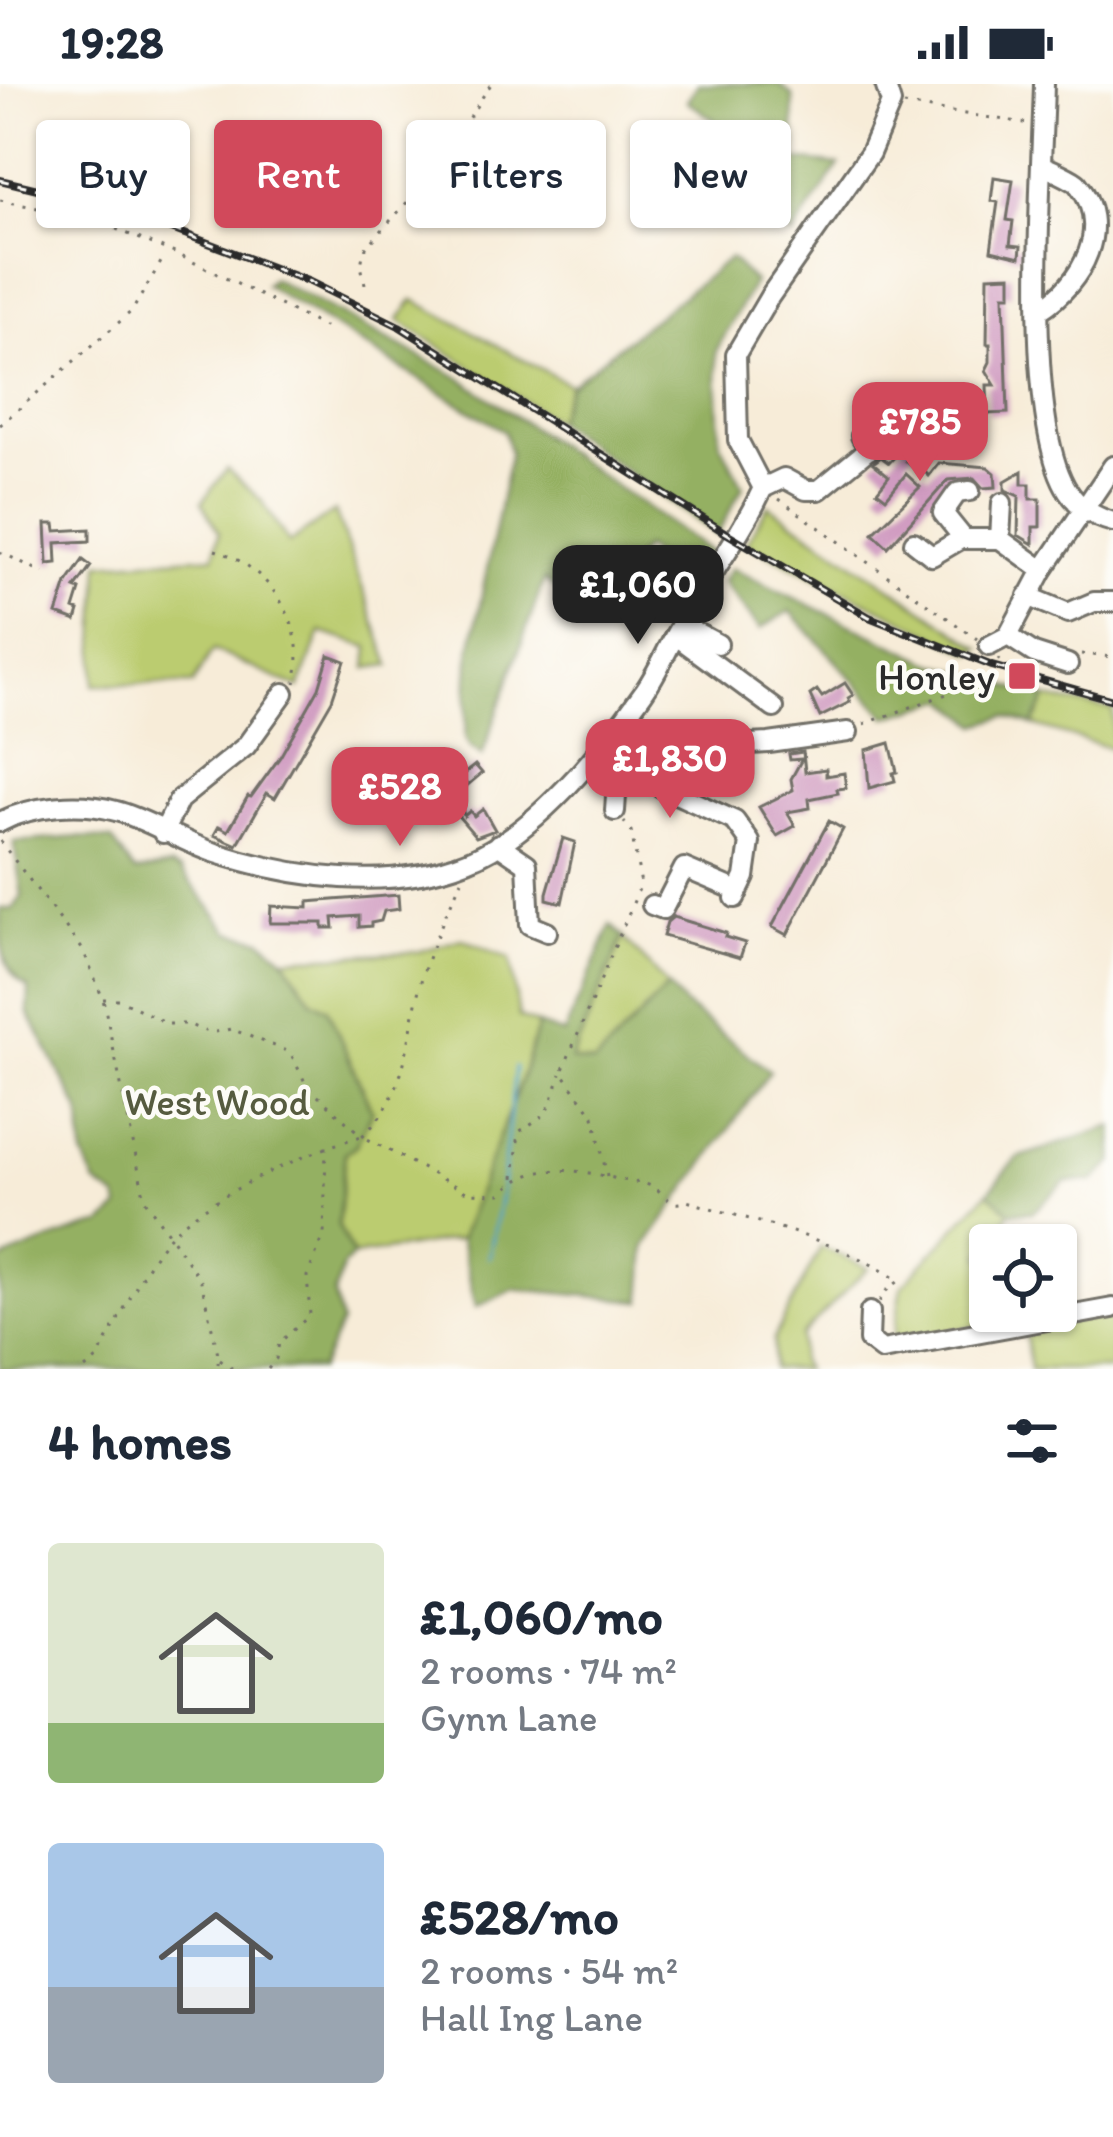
<!DOCTYPE html>
<meta charset="utf-8">
<style>
:root{--surface:#fff;--page:#f2f2f3;--text:#1f2937;--muted:#747a83;--accent:#d1495b}
body{margin:0;font-family:Itim,sans-serif;background:var(--page);color:var(--text);height:100vh;display:flex;flex-direction:column;font-size:45px;white-space:nowrap}
*{box-sizing:border-box;margin:0}
p{font-size:39px;color:var(--muted)}
.icon{flex:none;width:66px;height:66px;fill:none;stroke:currentColor;stroke-width:2;stroke-linecap:round;stroke-linejoin:round}
.map{position:relative;height:1285px;overflow:hidden}
.drawer{display:flex;flex-direction:column;background:var(--surface);flex:1}
.drawer>*{flex:none}
.banner{position:absolute;left:36px;top:36px;width:1041px;height:108px;display:flex;gap:24px}
.fabs{position:absolute;left:969px;top:1140px;display:grid;gap:24px}
.fabs a{display:grid;place-items:center;width:108px;height:108px;border-radius:12px;background:var(--surface);box-shadow:0 3px 9px #0004;font-size:60px}
.price{position:absolute;translate:-50% -102px;padding:0 27px;border-radius:24px;background:var(--accent);color:#fff;font-size:39px;line-height:78px;filter:drop-shadow(0 3px 6px #0008)}
.price::after{content:'';position:absolute;left:50%;top:72px;width:36px;height:27px;margin-left:-18px;background:inherit;clip-path:polygon(0 0,100% 0,50% 100%)}
.price.active{background:#222;color:#fff}
ul{padding:0;list-style:none}
li{display:flex;align-items:center;gap:36px;height:300px;padding:0 48px}
li span{display:grid;place-items:center;flex:none;width:336px;height:240px;border-radius:12px;color:#555}
li>.icon{margin-inline-start:auto}
span .icon{width:144px;height:144px;fill:#fffc;stroke-width:1}
li b{font-size:51px}
h2{display:flex;justify-content:space-between;align-items:center;height:144px;padding:0 48px;font-size:51px}
.tag{padding:0 42px;border-radius:12px;background:var(--surface);box-shadow:0 3px 9px #0004;font-size:42px;line-height:108px}
.tag.active{background:var(--accent);color:#fff}
.status{display:flex;justify-content:space-between;align-items:center;height:84px;padding:0 60px;background:var(--surface);direction:ltr}
.status svg{height:33px;fill:currentColor}
.map>svg:first-child{display:block}
</style>
<div class="status"><b>19:28</b><svg viewBox="0 0 49 12"><path d="M0 12V9h3v3zM5 12V6h3v6zM10 12V3h3v9zM15 12V0h3v12zM26 1h20v11H26zM47 4h2v5h-2z"/></svg></div>
<div class="map">
<svg width="1113" height="1285" viewBox="0 0 1113 1285">
<rect width="100%" height="100%" fill="#fdfcf7"/>
<filter id="ink" filterUnits="userSpaceOnUse"><feTurbulence type="fractalNoise" baseFrequency=".00833" numOctaves="2"/><feDisplacementMap in="SourceGraphic" scale="24" xChannelSelector="R" yChannelSelector="G"/><feConvolveMatrix kernelMatrix="1 2 1 2 8 2 1 2 1" color-interpolation-filters="sRGB"/></filter>
<filter id="wash" filterUnits="userSpaceOnUse"><feTurbulence type="fractalNoise" baseFrequency=".004" numOctaves="4" result="noise"/><feDisplacementMap in="SourceGraphic" scale="48" xChannelSelector="R" yChannelSelector="G"/><feGaussianBlur stdDeviation="2.7" result="paint"/><feColorMatrix in="noise" values="0 0 0 0 0 0 0 0 0 0 0 0 0 0 0 0 0 1.4 0 .05"/><feComposite in="paint" operator="in"/></filter>
<g filter="url(#wash)">
<rect width="100%" height="100%" fill="#f7ecd8"/>
<path fill="#bbcc6f" stroke="#737c4d" stroke-width="3" d="M414 216 570 301 555 337 398 236Z
M227 385 261 416 289 459 335 427 390 581 367 584 369 563 321 548 299 604 213 566 193 600 94 601 100 479 214 472 219 448 202 418Z
M768 421 981 564 974 570 746 459Z
M1046 614 1113 625V665L1033 641Z
M623 853 668 903 594 980 571 976Z
M462 855 510 875 519 933 538 941 522 993 460 1155 353 1172 338 1141 345 1069 356 1061 363 1003 353 989 327 924 312 916 284 874 417 868Z
M988 1108 1010 1128 981 1171 986 1178 990 1177V1227H1036L1037 1232 893 1257 902 1202Z
M821 1163 868 1184 801 1252 800 1277 805 1285H773L774 1254Z
M1113 1229V1285H1030L1025 1246Z"/>
<path fill="#94b062" stroke="#606e46" stroke-width="3" d="M698 0H779L793 12 795 76 839 81 792 152 758 122 761 69 687 17Z
M730 174 754 198 716 267 720 358 743 402 717 451 555 337 570 301Z
M272 194 462 295 713 470 693 505 644 463 586 531 544 496 482 672 469 662 465 653 469 576 510 369 504 347 265 201Z
M731 484 930 578 1046 614 1033 641 1006 632 978 641 947 615 887 633 790 527 760 545 722 498Z
M78 753 112 756 135 788 171 782 181 786 230 848 262 855 284 874 312 916 327 924 372 1027 356 1061 345 1069 338 1141 353 1172 343 1182 334 1211 341 1239 320 1285H0V1178C12 1169 89 1141 102 1141L120 1124 117 1114 96 1100 83 1072 81 1029 28 928 29 904C0 888 0 855 0 825H13L22 812 14 758Z
M611 841 623 853 571 976 594 980 668 903 684 921 770 987 646 1162 642 1217 515 1205 476 1223 460 1155 522 993 538 941 564 950Z
M1113 1042V1079L1093 1097 1065 1098 1033 1128H1010L988 1108 1017 1074Z"/>
<g fill="none" stroke-linecap="round" stroke-linejoin="round">
<path stroke="#4ba5c8" stroke-width="3" d="M489 1174 501 1110 515 983"/>
</g>
<g id="blocks">
<path fill="#d09bc1" d="M994 93 1013 96 1007 136 1013 137 1010 161 1021 162 1020 173 991 166 998 118 991 117Z
M1011 191V211H1004L1008 329 988 330 987 301H995L986 286 990 278V260H987L988 192Z
M926 341 924 350 927 353 906 377 920 390 924 387 929 392 939 379 988 383 995 389 996 403 983 404 974 394 948 396 888 463 873 449 920 403 906 390 886 414 877 407 889 392 873 379 881 373 889 379 909 357 903 352 909 344Z
M1022 387V400H1030V415H1040V443H1033V460L1018 451 1019 412 1005 406V397Z
M46 440H55L56 447 90 445V457L56 459 57 479 48 480Z
M83 476 91 482 75 504 80 506 74 525 79 527 76 537 57 530 67 499Z
M329 571 345 577 332 616 275 714 267 709 237 761 214 751 219 742 228 747 248 712 251 713 280 673 319 604Z
M845 599 853 611 848 614 850 618 820 633 810 611 817 606 822 613Z
M890 659 897 688 893 689 895 697 869 704 866 666Z
M803 668 805 688 826 685V692L844 689 846 704 837 705 838 709 809 715 810 724 787 728 795 742 777 752 759 723 793 706 791 695 802 675 790 676 789 670Z
M475 681 482 689 458 709 464 732 470 727 474 732 483 725 495 746 476 753 454 727 450 728 443 704 465 698 461 692Z
M829 737 843 745 787 851 772 843Z
M563 754 575 758 562 819 547 815V809Z
M398 811 399 825 384 827 381 837 371 839V842L359 843V832L333 834 334 844H323V839H270L271 822 308 824V818Z
M673 833 726 849 725 853 745 859 740 874 663 852 667 838Z"/>
</g>
</g>
<g filter="url(#ink)">
<use href="#blocks" fill-opacity="0" stroke="#726f68" stroke-width="3"/>
<g fill="none" stroke-linecap="round" stroke-linejoin="round">
<defs>
<path id="minor" d="M1044 0C1042 91 1022 336 1068 407 1079 424 1094 433 1113 438
M1040 226C1083 199 1113 142 1077 99 1067 92 1054 87 1042 81
M869 366 861 352 873 332
M763 404 784 394 806 406H819L890 348
M1002 419 1000 455 1043 486
M964 455 943 429 957 409 970 407
M914 458 932 472 961 455H1000
M1028 512 1068 529 1094 518H1113
M681 540 718 560
M675 551 774 624
M1008 552 1034 569 1068 580
M989 562 1008 552 1043 486 1113 382
M615 664 661 703 735 737 750 758 745 793 735 814
M615 727 619 667 769 659 848 648
M0 738C33 721 80 717 116 727 145 734 184 759 216 769 294 794 389 808 467 777 534 751 603 666 643 609 659 587 669 560 683 537 709 492 741 451 763 404L738 356 736 270 770 212 870 69 891 19 885 0
M163 749 179 716 246 662 284 609
M498 760 527 780 530 841 547 848
M652 821 663 825 684 784 738 807
M870 1228 869 1256 882 1266 1113 1224"/>
</defs>
<use href="#minor" stroke="#726f68" stroke-width="24"/>
<path stroke="#726f68" stroke-width="3" stroke-dasharray="3 9" stroke-linecap="butt" d="M904 21 1025 39
M0 116 94 136 177 170 330 246
M365 200 361 181 364 166 429 94 491 0
M0 341 132 227 164 173
M779 415 977 555
M215 466C270 483 309 542 295 599
M0 468 44 489
M1081 570 1113 573
M998 575 1008 583
M864 640 958 606
M0 757 83 866 103 915 145 1116 201 1197 219 1274 217 1285
M103 915H119L168 940H187L210 949 231 945 290 968 307 1002 362 1052C411 1009 406 948 423 890 433 857 447 827 462 796
M607 1093 594 1032 562 988 641 800 631 747 624 738
M514 1094 519 1048 547 1029 561 990
M220 1275 233 1285
M85 1285 97 1275C118 1239 142 1185 167 1155 201 1115 311 1066 362 1052L468 1109 501 1110C532 1076 578 1086 618 1095 629 1098 646 1098 655 1104 669 1113 669 1124 687 1117 759 1139 837 1155 899 1197L886 1207 879 1218
M268 1285 276 1275 279 1259 310 1231 307 1192 324 1152 326 1062"/>
<use href="#minor" stroke="#fff" stroke-width="18"/>
<defs>
<path id="rail" d="M0 96 117 124 310 198 399 242 721 446 869 533 992 582 1113 616"/>
</defs>
<use href="#rail" stroke="#2b2b2b" stroke-width="8"/>
<use href="#rail" stroke="#fdfcf7" stroke-width="3" stroke-dasharray="9" stroke-linecap="butt"/>
</g>
</g>
<rect fill="#d1495b" stroke="#fdfcf7" stroke-width="4.5" x="1007" y="577" width="30" height="30" rx="6"/>
<g text-anchor="middle" stroke-width="9" stroke-linejoin="round" paint-order="stroke">
<g font-size="39" fill="#2b2b2b" stroke="#fdfcf7" text-anchor="end">
<text x="995" y="606">Honley</text>
</g>
<g font-size="39" fill="#565b3f" stroke="#fdfcf7">
<text x="217" y="1031">West Wood</text>
</g>
</g>
</svg>
<div class="fabs">
<a><svg class="icon" aria-label="locate" viewBox="0 0 24 24"><circle cx="12" cy="12" r="6"/><path d="M12 2v4M12 18v4M2 12h4M18 12h4"/></svg></a>
</div>
<b class="price" style="left:920px;top:400px">£785</b>
<b class="price active" style="left:638px;top:563px">£1,060</b>
<b class="price" style="left:670px;top:737px">£1,830</b>
<b class="price" style="left:400px;top:765px">£528</b>
<div class="banner">
<a class="tag">Buy</a>
<a class="tag active">Rent</a>
<a class="tag">Filters</a>
<a class="tag">New</a>
</div>
</div>
<section class="drawer">
<h2>4 homes<svg class="icon" aria-label="filters" viewBox="0 0 24 24"><path d="M4 7h16M4 17h16"/><circle cx="9" cy="7" r="2"/><circle cx="15" cy="17" r="2"/></svg></h2>
<ul>
<li><span style="background:linear-gradient(#dfe7d0 75%,#8fb573 0)"><svg class="icon" aria-label="home" viewBox="0 0 24 24"><path d="M3 11l9-7 9 7M6 9v11h12V9"/></svg></span><div><b>£1,060/mo</b><p>2 rooms · 74 m²</p><p>Gynn Lane</p></div></li>
<li><span style="background:linear-gradient(#a9c7e8 60%,#9aa5b1 0)"><svg class="icon" aria-label="home" viewBox="0 0 24 24"><path d="M3 11l9-7 9 7M6 9v11h12V9"/></svg></span><div><b>£528/mo</b><p>2 rooms · 54 m²</p><p>Hall Ing Lane</p></div></li>
</ul>
</section>
